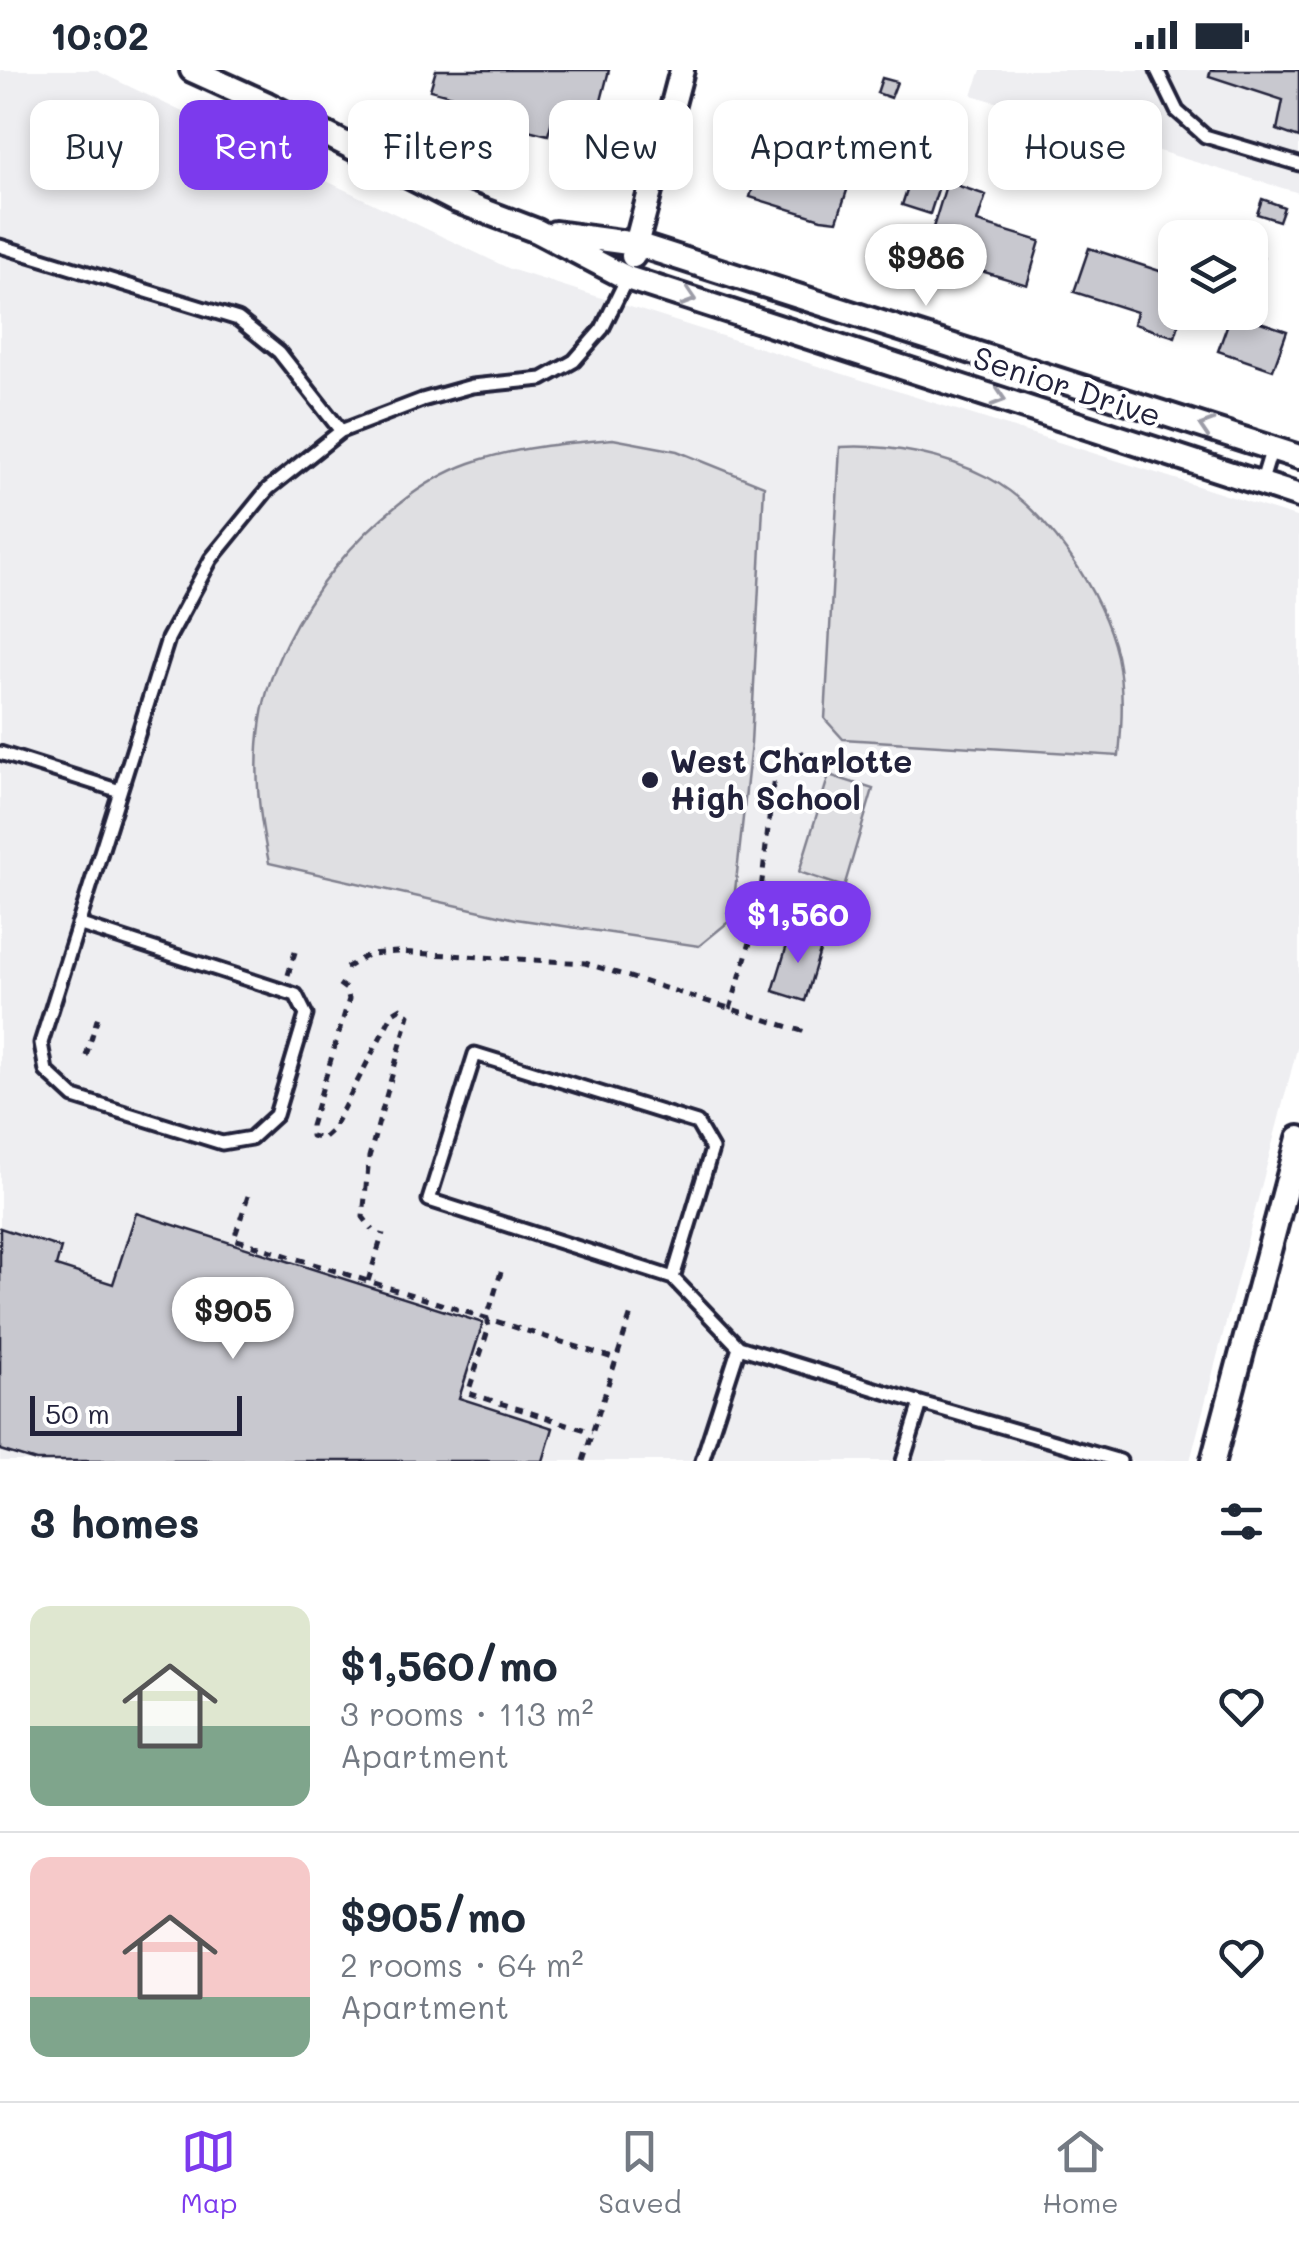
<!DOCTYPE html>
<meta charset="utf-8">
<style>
:root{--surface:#fff;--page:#f2f2f3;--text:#1f2937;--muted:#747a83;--line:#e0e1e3;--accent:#7c3aed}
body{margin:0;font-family:Mali,sans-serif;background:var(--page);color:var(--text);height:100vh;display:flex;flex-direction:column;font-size:38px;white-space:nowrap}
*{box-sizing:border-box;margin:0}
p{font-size:32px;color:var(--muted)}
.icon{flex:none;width:55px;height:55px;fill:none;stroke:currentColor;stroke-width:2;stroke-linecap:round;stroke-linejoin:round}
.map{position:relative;height:1391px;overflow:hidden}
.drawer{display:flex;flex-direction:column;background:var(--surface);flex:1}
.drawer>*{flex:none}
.hud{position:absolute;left:30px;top:30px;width:1240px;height:90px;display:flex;gap:20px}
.controls{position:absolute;left:1158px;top:150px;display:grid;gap:20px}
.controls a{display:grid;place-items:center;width:110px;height:110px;border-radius:20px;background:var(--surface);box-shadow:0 5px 15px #0003;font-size:50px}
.scale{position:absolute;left:30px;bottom:25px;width:212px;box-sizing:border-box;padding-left:10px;border:5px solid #22223b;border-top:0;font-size:28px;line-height:35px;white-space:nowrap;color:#22223b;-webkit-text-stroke:8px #fff;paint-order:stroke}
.price{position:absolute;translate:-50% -85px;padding:0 22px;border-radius:35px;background:#fff;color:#222;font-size:32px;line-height:65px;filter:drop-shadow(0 2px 5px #0008)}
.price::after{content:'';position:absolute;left:50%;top:60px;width:30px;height:22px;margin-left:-15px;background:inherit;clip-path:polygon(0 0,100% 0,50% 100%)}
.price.current{background:var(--accent);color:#fff}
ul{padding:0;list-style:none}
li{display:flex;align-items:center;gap:30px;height:250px;padding:0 30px}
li+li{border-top:2px solid var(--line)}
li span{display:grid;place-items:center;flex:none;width:280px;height:200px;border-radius:20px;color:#555}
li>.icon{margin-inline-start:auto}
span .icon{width:120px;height:120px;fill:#fffc;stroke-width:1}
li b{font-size:42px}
h2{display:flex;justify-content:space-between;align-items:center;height:120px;padding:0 30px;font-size:42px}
.pill{padding:0 35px;border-radius:20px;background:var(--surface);box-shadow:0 5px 15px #0003;font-size:35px;line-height:90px}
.pill.current{background:var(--accent);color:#fff}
.status{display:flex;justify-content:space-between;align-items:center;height:70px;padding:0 50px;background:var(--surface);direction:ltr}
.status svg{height:28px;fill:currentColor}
.dock{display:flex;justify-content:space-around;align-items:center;height:140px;border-top:2px solid var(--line);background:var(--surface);font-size:28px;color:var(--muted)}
.dock a{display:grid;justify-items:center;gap:5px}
.dock .current{color:var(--accent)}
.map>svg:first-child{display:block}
</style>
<div class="status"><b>10:02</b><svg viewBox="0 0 49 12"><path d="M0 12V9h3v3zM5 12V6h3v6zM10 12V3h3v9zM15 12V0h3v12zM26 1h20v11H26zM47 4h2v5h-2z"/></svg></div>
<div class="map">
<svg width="1299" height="1391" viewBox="0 0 1299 1391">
<rect width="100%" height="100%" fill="#fff"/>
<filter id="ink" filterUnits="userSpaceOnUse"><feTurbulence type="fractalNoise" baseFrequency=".01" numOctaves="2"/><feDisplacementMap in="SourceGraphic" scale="20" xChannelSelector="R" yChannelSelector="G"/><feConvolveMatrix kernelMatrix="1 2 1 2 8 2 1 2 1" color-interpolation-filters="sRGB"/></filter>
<g filter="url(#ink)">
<path fill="#eeeef1" d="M0 0H95L510 199 1299 448V971L1190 1391H0Z
M981 0H1299V123L972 25Z"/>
<path fill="#dfdfe2" stroke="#80808e" stroke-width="2.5" d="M613 369 677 381 764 416 751 674 732 849 699 876 516 849 269 793C259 744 253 700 261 649 276 550 375 427 470 393 516 377 566 373 613 369Z
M840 377C889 374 945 385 989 408 1047 439 1103 523 1117 586 1124 619 1122 652 1119 686L843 669 825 649Z
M829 705 873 719 844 817 799 802Z"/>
<path fill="#c8c8cf" stroke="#22223b" stroke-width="2.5" d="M436 0H609L594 58 553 47 548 65 496 52 501 34 486 35 430 20Z
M1211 0H1299V68L1277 60 1283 30 1209 6Z
M882 8 897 12 891 28 877 23Z
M739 59 761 67 752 93 730 84Z
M762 86 818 104 822 89 854 99 837 151 821 149 750 127Z
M913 101 941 110 930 144 902 135Z
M947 112 986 125 977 152 1040 171 1027 215 925 184Z
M1262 129 1284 137 1279 151 1257 144Z
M1089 178 1175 206V242H1183L1175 267 1134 254 1137 242 1074 222Z
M1250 183 1263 188 1256 211 1250 209Z
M1250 238 1263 242 1260 252 1287 261 1273 300 1218 281 1232 242H1250Z
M791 862 823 871 805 931 773 921Z
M136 1143 483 1253 459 1328 553 1358 543 1391H36L0 1380V1158L61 1178 56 1196 113 1214Z"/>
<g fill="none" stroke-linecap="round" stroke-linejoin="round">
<defs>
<path id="service" d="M1157 0 1177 41 1205 66 1299 94
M0 176 238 249 279 282 341 361
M1261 414 1272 378
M0 683 120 721
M78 854 296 925 306 945 276 1045 251 1068 222 1073 74 1027 46 1001 41 973 168 569 211 489 268 419 341 361 422 330 472 316 542 309 574 291 602 259 627 208
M673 1208 712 1079 697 1053 475 984 429 1130 673 1208 739 1277 921 1333
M702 1391 739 1277
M903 1391 921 1333 1120 1391"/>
<path id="minor" d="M192 0 267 34 455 130 537 161 627 208 1299 426
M555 163 636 174 1299 387
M633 186 682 0
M1213 1391 1299 1068"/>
</defs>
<use href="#service" stroke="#22223b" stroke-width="19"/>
<use href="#minor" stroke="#22223b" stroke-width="30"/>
<path stroke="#22223b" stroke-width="5" stroke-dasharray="8 8" stroke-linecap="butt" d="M346 898 369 884 397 882 585 893 805 962
M288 905 296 879
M339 914 346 919 349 929 311 1056V1066L322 1069 332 1060 393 943 401 938 409 945 369 1087 363 1147 373 1160
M730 939 758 846 775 697 809 680
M86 986 99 943
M248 1126 234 1169 616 1289
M501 1202 487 1248 489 1257 468 1323 592 1362
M368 1211 383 1163
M583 1391 631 1244"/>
<use href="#service" stroke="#fff" stroke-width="11"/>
<use href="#minor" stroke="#fff" stroke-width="22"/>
</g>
<defs><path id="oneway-chevron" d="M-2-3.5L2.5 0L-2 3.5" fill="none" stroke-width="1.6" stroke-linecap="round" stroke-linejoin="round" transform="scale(2.5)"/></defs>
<g stroke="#9c9ca7">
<use href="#oneway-chevron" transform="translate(689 228) rotate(18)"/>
<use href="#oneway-chevron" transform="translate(999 328) rotate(18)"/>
<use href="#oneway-chevron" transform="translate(1206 357) rotate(-162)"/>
</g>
</g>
<circle fill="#22223b" stroke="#fff" stroke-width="4" cx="650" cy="710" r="10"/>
<g text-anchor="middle" stroke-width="8" stroke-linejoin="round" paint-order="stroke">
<g font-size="32" fill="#22223b" stroke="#fff">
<text transform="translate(1067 317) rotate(18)" y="11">Senior Drive</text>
</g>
<g font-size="32" font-weight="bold" fill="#22223b" stroke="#fff" text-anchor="start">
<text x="670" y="703">West Charlotte<tspan x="670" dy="37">High School</tspan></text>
</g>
</g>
</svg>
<div class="controls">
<a><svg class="icon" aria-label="layers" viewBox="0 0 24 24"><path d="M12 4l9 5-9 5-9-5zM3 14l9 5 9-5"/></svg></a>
</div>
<div class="scale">50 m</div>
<b class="price" style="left:926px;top:239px">$986</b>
<b class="price current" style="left:798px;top:896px">$1,560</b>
<b class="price" style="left:233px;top:1292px">$905</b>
<div class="hud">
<a class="pill">Buy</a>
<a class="pill current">Rent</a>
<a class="pill">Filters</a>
<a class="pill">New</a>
<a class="pill">Apartment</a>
<a class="pill">House</a>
</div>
</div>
<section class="drawer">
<h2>3 homes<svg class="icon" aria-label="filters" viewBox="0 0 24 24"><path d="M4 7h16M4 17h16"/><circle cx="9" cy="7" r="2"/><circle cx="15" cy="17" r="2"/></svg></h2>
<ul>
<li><span style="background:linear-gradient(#dfe7d0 60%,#7fa58c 0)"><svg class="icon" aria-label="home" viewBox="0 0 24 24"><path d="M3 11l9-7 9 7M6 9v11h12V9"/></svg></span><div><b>$1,560/mo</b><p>3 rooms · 113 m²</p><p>Apartment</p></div><svg class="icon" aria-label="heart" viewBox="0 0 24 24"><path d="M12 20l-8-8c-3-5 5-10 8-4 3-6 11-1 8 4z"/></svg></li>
<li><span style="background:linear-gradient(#f6c9c9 70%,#7fa58c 0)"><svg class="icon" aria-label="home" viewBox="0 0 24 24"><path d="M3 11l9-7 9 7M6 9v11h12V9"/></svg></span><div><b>$905/mo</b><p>2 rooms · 64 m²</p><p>Apartment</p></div><svg class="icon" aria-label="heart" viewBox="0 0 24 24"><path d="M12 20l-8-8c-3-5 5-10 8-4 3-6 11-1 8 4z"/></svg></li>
</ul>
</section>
<nav class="dock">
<a class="current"><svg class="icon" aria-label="map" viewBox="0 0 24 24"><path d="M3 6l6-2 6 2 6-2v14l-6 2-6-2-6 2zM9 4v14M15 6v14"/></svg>Map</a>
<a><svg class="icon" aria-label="saved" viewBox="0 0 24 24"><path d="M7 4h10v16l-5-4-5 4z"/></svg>Saved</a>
<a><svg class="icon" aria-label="home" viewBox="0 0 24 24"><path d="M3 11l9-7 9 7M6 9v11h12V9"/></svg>Home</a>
</nav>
